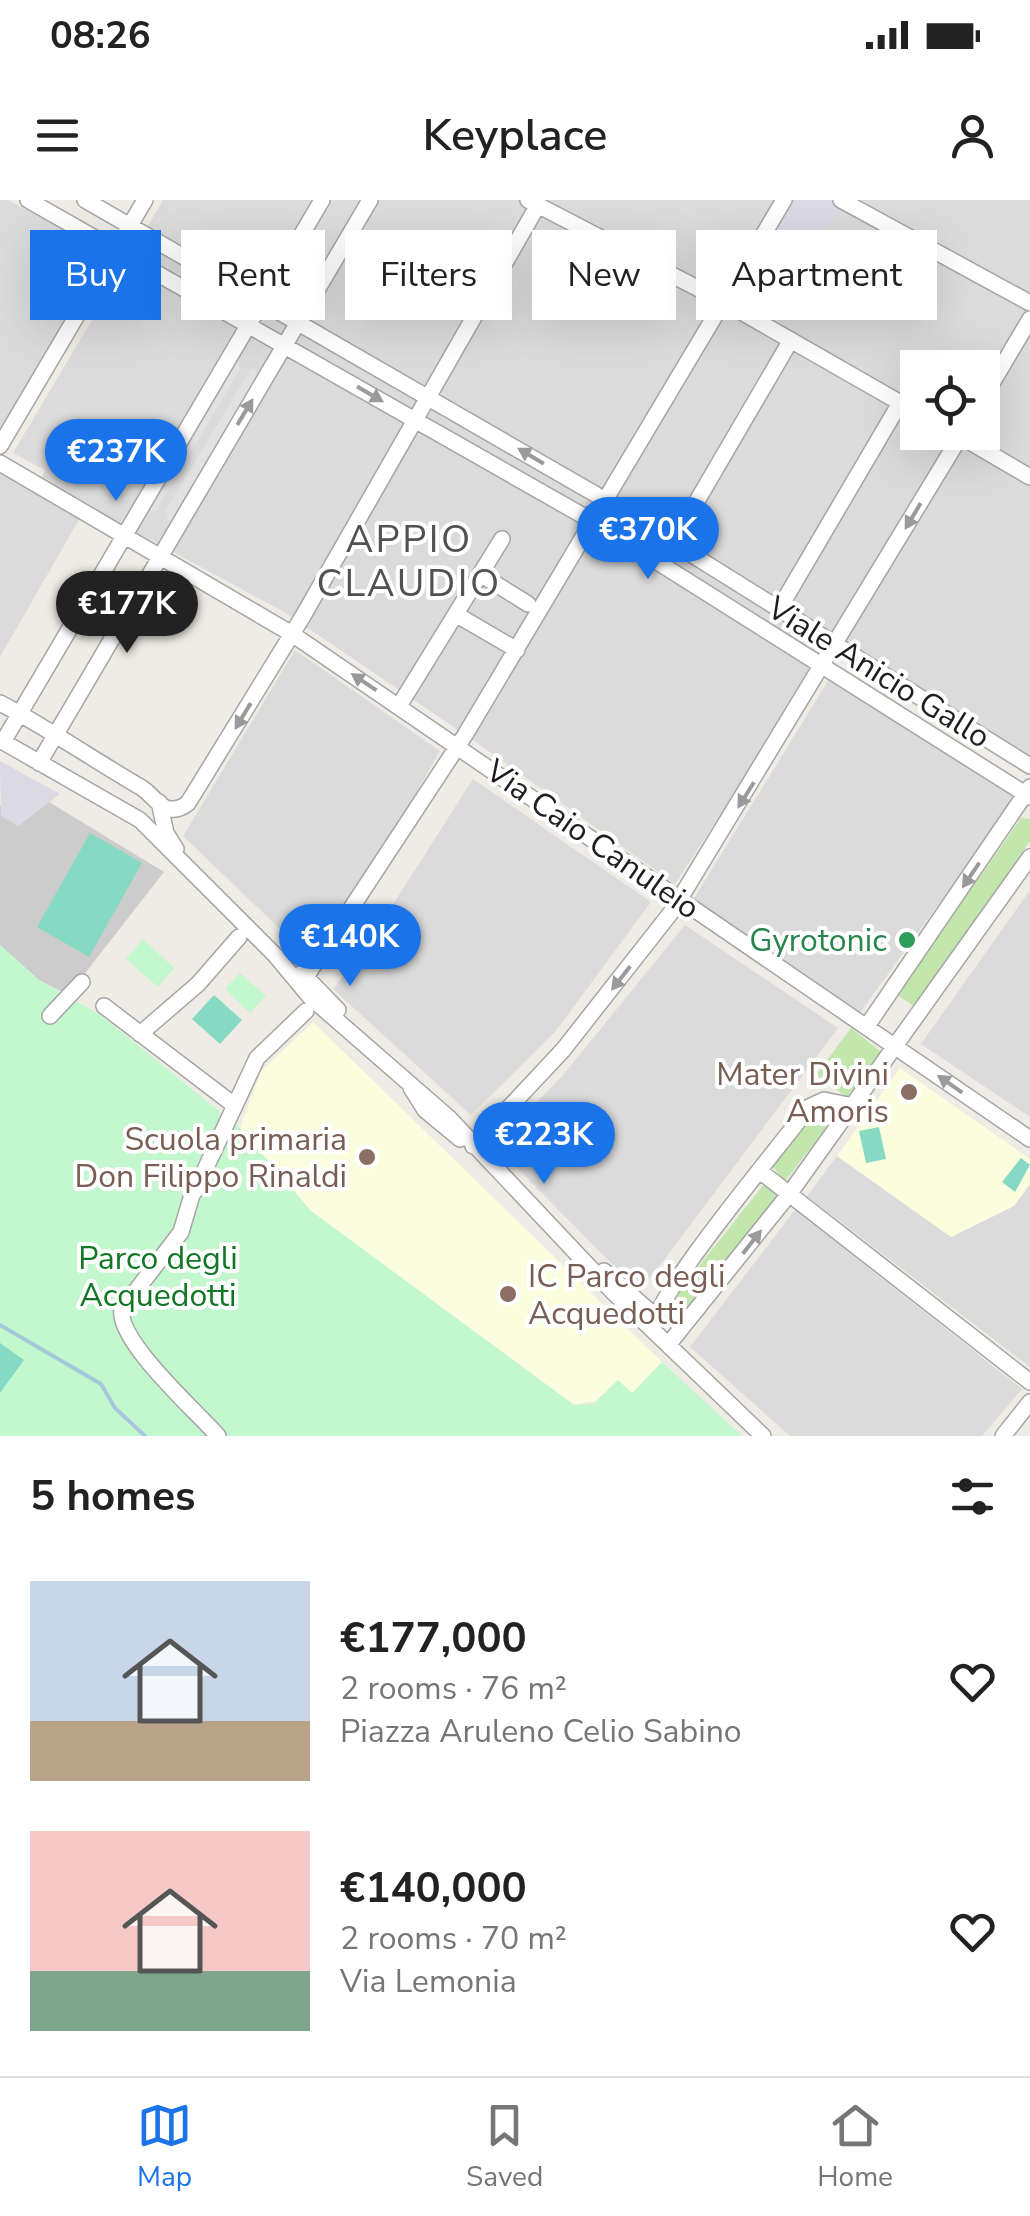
<!DOCTYPE html>
<meta charset="utf-8">
<style>
:root{--surface:#fff;--page:#f6f6f6;--text:#222;--muted:#767676;--line:#e0e0e0;--accent:#1a73e8}
body{margin:0;font-family:"Nunito Sans",sans-serif;background:var(--page);color:var(--text);height:100vh;display:flex;flex-direction:column;font-size:38px;white-space:nowrap}
*{box-sizing:border-box;margin:0}
p{font-size:32px;color:var(--muted)}
.icon{flex:none;width:55px;height:55px;fill:none;stroke:currentColor;stroke-width:2;stroke-linecap:round;stroke-linejoin:round}
.map{position:relative;height:1236px;overflow:hidden}
.panel{display:flex;flex-direction:column;background:var(--surface);flex:1}
.panel>*{flex:none}
.top-card{position:absolute;left:30px;top:30px;width:970px;height:90px;display:flex;gap:20px}
.fabs{position:absolute;left:900px;top:150px;display:grid;gap:20px}
.fabs a{display:grid;place-items:center;width:100px;height:100px;border-radius:0px;background:var(--surface);box-shadow:0 10px 40px #0002;font-size:50px}
.price{position:absolute;translate:-50% -85px;padding:0 22px;border-radius:35px;background:var(--accent);color:#fff;font-size:32px;line-height:65px;filter:drop-shadow(0 2px 5px #0008)}
.price::after{content:'';position:absolute;left:50%;top:60px;width:30px;height:22px;margin-left:-15px;background:inherit;clip-path:polygon(0 0,100% 0,50% 100%)}
.price.current{background:#222;color:#fff}
ul{padding:0;list-style:none}
li{display:flex;align-items:center;gap:30px;height:250px;padding:0 30px}
li span{display:grid;place-items:center;flex:none;width:280px;height:200px;border-radius:0px;color:#555}
li>.icon{margin-inline-start:auto}
span .icon{width:120px;height:120px;fill:#fffc;stroke-width:1}
li b{font-size:42px}
h2{display:flex;justify-content:space-between;align-items:center;height:120px;padding:0 30px;font-size:42px}
.chip{padding:0 35px;border-radius:0px;background:var(--surface);box-shadow:0 10px 40px #0002;font-size:35px;line-height:90px}
.chip.current{background:var(--accent);color:#fff}
.status{display:flex;justify-content:space-between;align-items:center;height:70px;padding:0 50px;background:var(--surface);direction:ltr}
.status svg{height:28px;fill:currentColor}
header{display:flex;justify-content:space-between;align-items:center;height:130px;padding:0 30px;background:var(--surface);font-size:45px;font-weight:600}
.menu{display:flex;justify-content:space-around;align-items:center;height:140px;border-top:2px solid var(--line);background:var(--surface);font-size:28px;color:var(--muted)}
.menu a{display:grid;justify-items:center;gap:5px}
.menu .current{color:var(--accent)}
.map>svg:first-child{display:block}
</style>
<div class="status"><b>08:26</b><svg viewBox="0 0 49 12"><path d="M0 12V9h3v3zM5 12V6h3v6zM10 12V3h3v9zM15 12V0h3v12zM26 1h20v11H26zM47 4h2v5h-2z"/></svg></div>
<header><svg class="icon" aria-label="menu" viewBox="0 0 24 24"><path d="M4 6h16M4 12h16M4 18h16"/></svg>Keyplace<svg class="icon" aria-label="person" viewBox="0 0 24 24"><circle cx="12" cy="8" r="4"/><path d="M4 21q1-7 8-7t8 7"/></svg></header>
<div class="map">
<svg width="1030" height="1236" viewBox="0 0 1030 1236">
<rect width="100%" height="100%" fill="#eeece4"/>
<path fill="#dcdbdb" fill-rule="evenodd" d="M0 0H8L106 52 0 231Z
M163 0H1030V558L834 440 675 684 480 545 286 413 41 281 45 270 13 253ZM918 168H982V232H918Z
M0 274 80 318 0 457Z
M295 450 440 551 356 698 306 754 183 636Z
M830 478 1016 597 859 814 693 700Z
M473 579 651 702 555 832 471 915 333 789 358 759Z
M1030 690V917L921 844Z
M685 725 838 828 640 1092 495 946 564 874Z
M837 956 951 1037 1014 1006 1030 984V1167L807 996Z
M795 1010 1022 1189 982 1236H790L690 1147Z"/>
<path fill="#fafdde" d="M313 822 662 1162 632 1194 574 1205 311 1011 240 928 261 871Z
M900 868 1030 959V984L1014 1006 951 1037 837 956Z"/>
<path fill="#ccc" d="M49 602 164 672 68 795 39 780 0 745V605L18 626Z"/>
<path fill="#c2e6ac" d="M1021 618 1030 619V641L914 806 897 795Z
M851 828 881 852 847 897 816 875Z
M817 908 840 910 785 981 772 966Z
M765 983 777 996 689 1112 675 1110 672 1100Z"/>
<path fill="#c3f7cd" d="M143 739 174 768 158 787 126 759Z
M0 745 39 780 99 814 240 928 311 1011 574 1205 593 1204 618 1180 632 1193 662 1162 742 1236H0Z
M240 773 266 796 250 813 225 789Z"/>
<path fill="#86dac3" d="M90 633 142 663 89 757 37 727Z
M214 795 242 820 220 844 192 819Z
M879 927 886 959 866 963 859 931Z
M1021 958 1030 965 1015 992 1002 982Z
M0 1143 24 1160 0 1193Z"/>
<path fill="#e2e2e2" d="M237 156 240 169 156 311H151L150 304Z
M251 169H256L257 176 169 323 166 310Z"/>
<path fill="#dad9e4" d="M792 0H845L779 112 738 90Z
M0 561 60 594 18 626 1 616Z"/>
<g fill="none" stroke-linecap="round" stroke-linejoin="round">
<path stroke="#a7c8da" stroke-width="4" d="M0 1125 101 1184 115 1208 145 1236"/>
<defs>
<path id="minor" d="M28 0 594 322 1030 597
M85 0 595 294 1030 566
M528 0 724 102 918 213
M841 0 1030 103
M982 200 1030 119
M953 232 1030 277
M0 246 145 0
M0 263 292 434 1030 939
M673 342 791 140
M480 374 528 404
M779 409 900 203
M457 415 517 450
M0 503C49 529 94 560 142 588 150 593 157 604 166 608 175 611 182 608 188 603L303 416 538 5
M399 506 502 339
M0 540 140 620 275 755 310 797 449 918 613 1092 763 1236
M3 542 322 0
M39 563 370 0
M159 602 166 633 176 649
M302 773 338 810
M306 777 465 535 784 0
M104 806 234 905
M50 816 82 782
M867 826 1030 587
M140 834 198 784 239 737
M411 888 425 910 460 939
M473 946 563 850 673 710 963 232
M761 972 1030 1182
M195 991 257 858 306 811
M192 995 181 1032 122 1109C116 1140 196 1211 218 1236
M604 1071 655 1116
M652 1129C658 1090 779 948 809 907L824 900 853 906
M668 1145 790 993 1030 657
M1003 1236 1030 1202"/>
</defs>
<use href="#minor" stroke="#a5a5a5" stroke-width="18"/>
<use href="#minor" stroke="#fff" stroke-width="15"/>
</g>
<defs><path id="oneway-solid" d="M-6-.8H1V-3.2L6.5 0L1 3.2V.8H-6Z" transform="scale(2.5)"/></defs>
<g fill="#9a9a9a">
<use href="#oneway-solid" transform="translate(370 194) rotate(30)"/>
<use href="#oneway-solid" transform="translate(245 212) rotate(-59)"/>
<use href="#oneway-solid" transform="translate(531 256) rotate(-149)"/>
<use href="#oneway-solid" transform="translate(913 316) rotate(121)"/>
<use href="#oneway-solid" transform="translate(364 482) rotate(-146)"/>
<use href="#oneway-solid" transform="translate(243 516) rotate(121)"/>
<use href="#oneway-solid" transform="translate(746 595) rotate(122)"/>
<use href="#oneway-solid" transform="translate(971 675) rotate(124)"/>
<use href="#oneway-solid" transform="translate(621 778) rotate(128)"/>
<use href="#oneway-solid" transform="translate(950 884) rotate(-145)"/>
<use href="#oneway-solid" transform="translate(752 1042) rotate(-52)"/>
</g>
<circle fill="#2e9e5b" stroke="#fff" stroke-width="4" cx="907" cy="740" r="10"/>
<g fill="#8d6e63" stroke="#fff" stroke-width="4">
<circle cx="909" cy="892" r="10"/>
<circle cx="367" cy="957" r="10"/>
<circle cx="508" cy="1094" r="10"/>
</g>
<g text-anchor="middle" stroke-width="8" stroke-linejoin="round" paint-order="stroke">
<g font-size="32" fill="#1e1e1e" stroke="#fff">
<text transform="translate(879 472) rotate(32)" y="11">Viale Anicio Gallo</text>
<text transform="translate(593 639) rotate(35)" y="11">Via Caio Canuleio</text>
</g>
<g font-size="32" fill="#27864d" stroke="#fff" text-anchor="end">
<text x="887" y="751">Gyrotonic</text>
</g>
<g font-size="32" fill="#785e54" stroke="#fff" text-anchor="end">
<text x="889" y="885">Mater Divini<tspan x="889" dy="37">Amoris</tspan></text>
<text x="347" y="950">Scuola primaria<tspan x="347" dy="37">Don Filippo Rinaldi</tspan></text>
<text x="528" y="1087" text-anchor="start">IC Parco degli<tspan x="528" dy="37">Acquedotti</tspan></text>
</g>
<g font-size="32" fill="#117725" stroke="#fff">
<text x="158" y="1069">Parco degli<tspan x="158" dy="37">Acquedotti</tspan></text>
</g>
<g font-size="38" letter-spacing="2.5" fill="#515151" stroke="#fff">
<text x="409" y="352">APPIO<tspan x="409" dy="44">CLAUDIO</tspan></text>
</g>
</g>
</svg>
<div class="fabs">
<a><svg class="icon" aria-label="locate" viewBox="0 0 24 24"><circle cx="12" cy="12" r="6"/><path d="M12 2v4M12 18v4M2 12h4M18 12h4"/></svg></a>
</div>
<b class="price" style="left:116px;top:304px">€237K</b>
<b class="price" style="left:648px;top:382px">€370K</b>
<b class="price current" style="left:127px;top:456px">€177K</b>
<b class="price" style="left:350px;top:789px">€140K</b>
<b class="price" style="left:544px;top:987px">€223K</b>
<div class="top-card">
<a class="chip current">Buy</a>
<a class="chip">Rent</a>
<a class="chip">Filters</a>
<a class="chip">New</a>
<a class="chip">Apartment</a>
</div>
</div>
<section class="panel">
<h2>5 homes<svg class="icon" aria-label="filters" viewBox="0 0 24 24"><path d="M4 7h16M4 17h16"/><circle cx="9" cy="7" r="2"/><circle cx="15" cy="17" r="2"/></svg></h2>
<ul>
<li><span style="background:linear-gradient(#c9d6e8 70%,#b9a48a 0)"><svg class="icon" aria-label="home" viewBox="0 0 24 24"><path d="M3 11l9-7 9 7M6 9v11h12V9"/></svg></span><div><b>€177,000</b><p>2 rooms · 76 m²</p><p>Piazza Aruleno Celio Sabino</p></div><svg class="icon" aria-label="heart" viewBox="0 0 24 24"><path d="M12 20l-8-8c-3-5 5-10 8-4 3-6 11-1 8 4z"/></svg></li>
<li><span style="background:linear-gradient(#f6c9c9 70%,#7fa58c 0)"><svg class="icon" aria-label="home" viewBox="0 0 24 24"><path d="M3 11l9-7 9 7M6 9v11h12V9"/></svg></span><div><b>€140,000</b><p>2 rooms · 70 m²</p><p>Via Lemonia</p></div><svg class="icon" aria-label="heart" viewBox="0 0 24 24"><path d="M12 20l-8-8c-3-5 5-10 8-4 3-6 11-1 8 4z"/></svg></li>
</ul>
</section>
<nav class="menu">
<a class="current"><svg class="icon" aria-label="map" viewBox="0 0 24 24"><path d="M3 6l6-2 6 2 6-2v14l-6 2-6-2-6 2zM9 4v14M15 6v14"/></svg>Map</a>
<a><svg class="icon" aria-label="saved" viewBox="0 0 24 24"><path d="M7 4h10v16l-5-4-5 4z"/></svg>Saved</a>
<a><svg class="icon" aria-label="home" viewBox="0 0 24 24"><path d="M3 11l9-7 9 7M6 9v11h12V9"/></svg>Home</a>
</nav>
